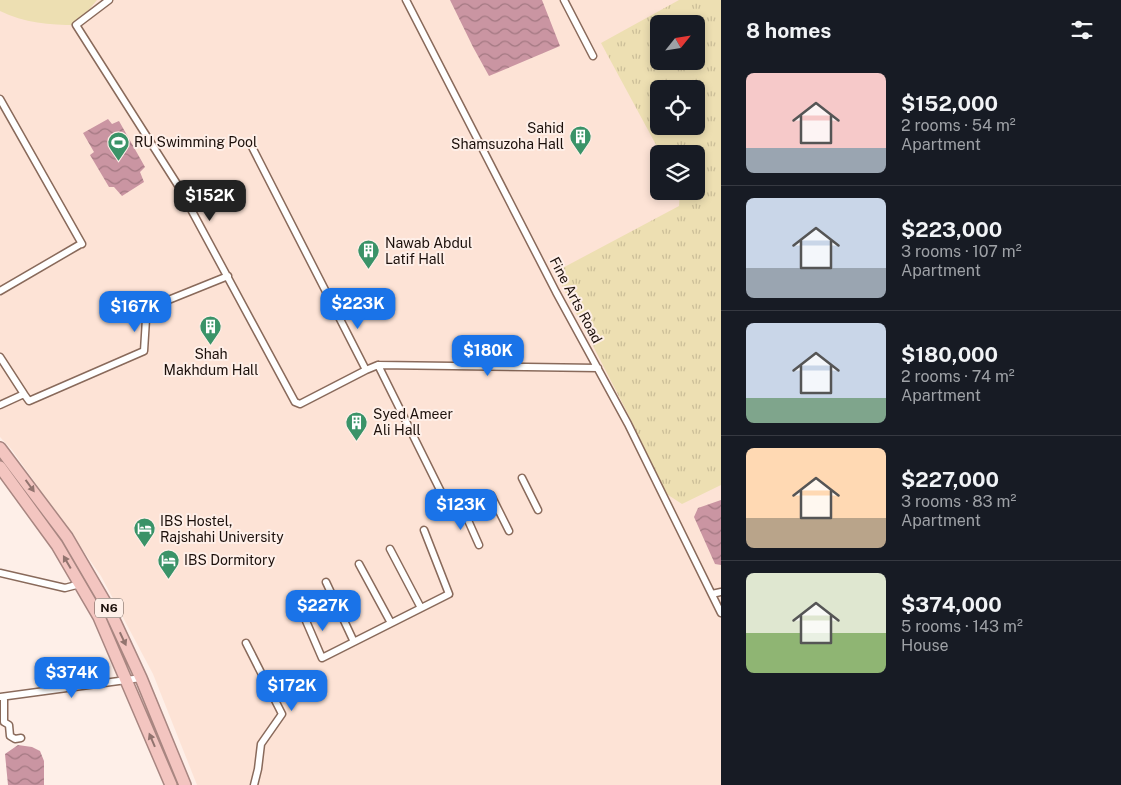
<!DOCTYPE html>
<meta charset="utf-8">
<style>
:root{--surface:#171b24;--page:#242831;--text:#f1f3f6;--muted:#9ea1a6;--line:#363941;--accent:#1a73e8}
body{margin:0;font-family:"Public Sans",sans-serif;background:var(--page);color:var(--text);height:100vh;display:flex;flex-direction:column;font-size:19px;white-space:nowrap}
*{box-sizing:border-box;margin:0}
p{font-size:16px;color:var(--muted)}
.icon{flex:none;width:28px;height:28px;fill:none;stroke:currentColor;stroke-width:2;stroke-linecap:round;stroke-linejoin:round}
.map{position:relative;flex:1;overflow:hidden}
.sheet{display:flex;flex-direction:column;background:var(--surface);width:400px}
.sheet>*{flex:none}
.needle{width:32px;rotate:60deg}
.fabs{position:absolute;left:650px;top:15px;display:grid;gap:10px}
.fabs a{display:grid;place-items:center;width:55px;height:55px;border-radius:8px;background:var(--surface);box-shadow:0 2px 8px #0003;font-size:25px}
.price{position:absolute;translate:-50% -42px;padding:0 11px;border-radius:10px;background:var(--accent);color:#fff;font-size:16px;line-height:32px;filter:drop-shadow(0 1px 2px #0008)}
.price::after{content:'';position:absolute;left:50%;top:30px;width:15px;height:11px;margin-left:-8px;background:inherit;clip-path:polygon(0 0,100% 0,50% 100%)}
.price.selected{background:#222;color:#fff}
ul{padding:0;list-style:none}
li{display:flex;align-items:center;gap:15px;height:125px;padding:0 25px}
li+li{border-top:1px solid var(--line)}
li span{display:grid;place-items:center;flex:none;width:140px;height:100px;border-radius:8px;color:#555}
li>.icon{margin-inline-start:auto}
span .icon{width:60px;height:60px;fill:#fffc;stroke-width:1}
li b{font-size:21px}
h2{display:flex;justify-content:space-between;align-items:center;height:60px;padding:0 25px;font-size:21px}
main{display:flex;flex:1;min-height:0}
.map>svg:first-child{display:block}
</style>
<main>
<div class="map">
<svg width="721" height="785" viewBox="0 0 721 785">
<defs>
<pattern id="grass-tufts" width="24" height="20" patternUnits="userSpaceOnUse" patternTransform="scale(1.25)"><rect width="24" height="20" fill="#eddfb2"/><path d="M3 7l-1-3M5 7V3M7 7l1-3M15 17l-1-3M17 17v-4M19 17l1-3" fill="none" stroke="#cbbe98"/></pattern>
<pattern id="water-waves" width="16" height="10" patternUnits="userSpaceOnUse" patternTransform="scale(1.25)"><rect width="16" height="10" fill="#ca95a2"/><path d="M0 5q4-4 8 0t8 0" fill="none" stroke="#a37882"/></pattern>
</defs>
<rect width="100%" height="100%" fill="#feefe8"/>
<path fill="#fde3d6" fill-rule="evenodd" d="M0 0H721V785H197L153 674 101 576 12 450 0 437ZM659 24H696V61H659ZM659 89H696V126H659ZM659 154H696V191H659Z"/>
<path fill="url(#grass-tufts)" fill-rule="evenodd" d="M679 0H721V485L682 504 665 493 629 416 555 272 679 206 680 191H696V154H661L601 43ZM659 24H696V61H659ZM659 89H696V126H659Z"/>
<path fill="#eddfb2" d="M0 0H97L76 25C50 25 24 23 0 11Z"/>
<path fill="url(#water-waves)" d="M450 0H542L560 46 489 76 473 47Z
M108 119 112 124 119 121 145 167 140 172 144 182 122 196 114 187H109L90 155 94 152 83 133Z
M721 500V565L715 564 694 517 698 508Z
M18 745 32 747 40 751 44 761V785H8L5 754Z"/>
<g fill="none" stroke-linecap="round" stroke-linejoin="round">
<defs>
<path id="street" d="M109 0 76 25 179 187 295 402 300 404 366 370
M406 0 556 292 628 424 721 613
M564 0 593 56
M0 99 82 244
M251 145 366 370 378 365 452 514
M0 291 79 245
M0 357 24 394 0 405
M378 365 598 368
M24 394 29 401 144 351 146 319 156 305 228 276
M522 478 538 510
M491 495 509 531
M463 509 479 545
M390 549 421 608
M359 564 391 623
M0 573 65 588 80 584
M326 582 354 642
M712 594 721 592
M303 614 322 658 449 594 424 530
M246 643 282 714 261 744 258 769 254 785
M0 697 141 678
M4 697V722L9 725 10 736 15 739 21 738"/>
<path id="highway" d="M0 448 67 537 109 609 141 678 185 785
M0 467 57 545 99 617 171 785"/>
</defs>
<use href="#street" stroke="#896a5b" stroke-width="9"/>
<use href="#highway" stroke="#a88681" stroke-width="14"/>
<use href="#street" stroke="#fff" stroke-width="6"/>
<use href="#highway" stroke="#f3c5c0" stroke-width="11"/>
</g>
<defs><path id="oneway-solid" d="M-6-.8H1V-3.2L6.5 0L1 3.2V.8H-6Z" transform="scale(1.25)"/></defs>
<g fill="#92746f">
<use href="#oneway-solid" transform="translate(30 486) rotate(54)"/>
<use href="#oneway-solid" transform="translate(67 562) rotate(-120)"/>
<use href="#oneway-solid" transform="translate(123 639) rotate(65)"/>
<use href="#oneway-solid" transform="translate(152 740) rotate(-113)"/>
</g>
<defs>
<symbol id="building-pin" viewBox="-11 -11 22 30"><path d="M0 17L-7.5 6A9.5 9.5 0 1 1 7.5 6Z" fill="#3a9368" stroke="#feefe8"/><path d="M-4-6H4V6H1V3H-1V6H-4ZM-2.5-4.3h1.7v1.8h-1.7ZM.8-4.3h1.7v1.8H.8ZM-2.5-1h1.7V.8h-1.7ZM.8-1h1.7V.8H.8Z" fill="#fff"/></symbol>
<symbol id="stadium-pin" viewBox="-11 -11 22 30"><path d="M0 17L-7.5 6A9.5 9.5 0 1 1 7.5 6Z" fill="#3a9368" stroke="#feefe8"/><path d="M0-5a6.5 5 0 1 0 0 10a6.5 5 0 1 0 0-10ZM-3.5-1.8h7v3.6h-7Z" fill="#fff"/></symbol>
<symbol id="hotel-pin" viewBox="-11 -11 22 30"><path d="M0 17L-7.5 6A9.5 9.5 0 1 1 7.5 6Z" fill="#3a9368" stroke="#feefe8"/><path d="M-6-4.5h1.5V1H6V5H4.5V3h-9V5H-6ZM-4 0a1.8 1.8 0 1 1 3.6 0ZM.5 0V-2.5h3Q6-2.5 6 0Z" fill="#fff"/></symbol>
</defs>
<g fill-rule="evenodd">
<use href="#building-pin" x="568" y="124" width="25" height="34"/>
<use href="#stadium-pin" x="106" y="130" width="25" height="34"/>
<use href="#building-pin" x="356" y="238" width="25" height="34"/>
<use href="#building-pin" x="198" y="314" width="25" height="34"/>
<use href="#building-pin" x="344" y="410" width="25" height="34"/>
<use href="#hotel-pin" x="132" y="516" width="25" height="34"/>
<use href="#hotel-pin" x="156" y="548" width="25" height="34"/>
</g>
<g text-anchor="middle" stroke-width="4" stroke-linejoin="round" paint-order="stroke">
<rect fill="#feefe8" stroke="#60534d" stroke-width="1" x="95" y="598.5" width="28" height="19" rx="4"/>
<g font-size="12" font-weight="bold" fill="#1c100b">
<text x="109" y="612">N6</text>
</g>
<g font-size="14" fill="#1c100b" stroke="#feefe8" text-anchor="start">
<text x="564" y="133" text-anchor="end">Sahid<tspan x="564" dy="16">Shamsuzoha Hall</tspan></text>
<text x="134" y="147">RU Swimming Pool</text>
<text x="385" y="248">Nawab Abdul<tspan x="385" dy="16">Latif Hall</tspan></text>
<text x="211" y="359" text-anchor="middle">Shah<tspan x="211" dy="16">Makhdum Hall</tspan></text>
<text x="373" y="419">Syed Ameer<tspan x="373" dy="16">Ali Hall</tspan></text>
<text x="160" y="526">IBS Hostel,<tspan x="160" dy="16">Rajshahi University</tspan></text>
<text x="184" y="565">IBS Dormitory</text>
</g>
<g font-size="14" fill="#1c100b" stroke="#feefe8">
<text transform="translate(576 300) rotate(62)" y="5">Fine Arts Road</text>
</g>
</g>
</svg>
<div class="fabs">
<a><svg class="needle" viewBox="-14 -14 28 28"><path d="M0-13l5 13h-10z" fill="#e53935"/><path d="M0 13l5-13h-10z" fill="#9ea1a6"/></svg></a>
<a><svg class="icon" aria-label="locate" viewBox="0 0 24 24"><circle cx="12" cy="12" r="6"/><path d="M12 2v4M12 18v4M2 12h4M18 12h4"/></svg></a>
<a><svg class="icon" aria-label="layers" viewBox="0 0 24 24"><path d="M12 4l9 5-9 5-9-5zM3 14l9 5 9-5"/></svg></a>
</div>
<b class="price selected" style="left:210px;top:222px">$152K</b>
<b class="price" style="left:358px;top:330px">$223K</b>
<b class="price" style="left:135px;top:333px">$167K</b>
<b class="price" style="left:488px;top:377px">$180K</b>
<b class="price" style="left:461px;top:531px">$123K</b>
<b class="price" style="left:323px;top:632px">$227K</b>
<b class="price" style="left:72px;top:699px">$374K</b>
<b class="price" style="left:292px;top:712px">$172K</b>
</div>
<section class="sheet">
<h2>8 homes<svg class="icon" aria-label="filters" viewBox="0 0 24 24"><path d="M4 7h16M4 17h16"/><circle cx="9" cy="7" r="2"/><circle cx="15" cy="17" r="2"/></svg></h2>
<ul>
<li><span style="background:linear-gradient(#f6c9c9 75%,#9aa5b1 0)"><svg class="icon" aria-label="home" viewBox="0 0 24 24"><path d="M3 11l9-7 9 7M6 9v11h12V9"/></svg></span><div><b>$152,000</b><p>2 rooms · 54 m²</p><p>Apartment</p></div></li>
<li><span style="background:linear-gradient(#c9d6e8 70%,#9aa5b1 0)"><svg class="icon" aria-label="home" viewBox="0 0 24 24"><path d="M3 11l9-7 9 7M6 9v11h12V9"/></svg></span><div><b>$223,000</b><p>3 rooms · 107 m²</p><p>Apartment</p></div></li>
<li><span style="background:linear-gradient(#c9d6e8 75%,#7fa58c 0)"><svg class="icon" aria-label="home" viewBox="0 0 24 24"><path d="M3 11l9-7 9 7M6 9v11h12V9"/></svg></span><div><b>$180,000</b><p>2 rooms · 74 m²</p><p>Apartment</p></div></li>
<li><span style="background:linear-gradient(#ffd9b3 70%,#b9a48a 0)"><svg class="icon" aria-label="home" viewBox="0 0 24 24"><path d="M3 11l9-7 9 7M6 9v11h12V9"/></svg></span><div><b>$227,000</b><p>3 rooms · 83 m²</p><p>Apartment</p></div></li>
<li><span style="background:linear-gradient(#dfe7d0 60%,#8fb573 0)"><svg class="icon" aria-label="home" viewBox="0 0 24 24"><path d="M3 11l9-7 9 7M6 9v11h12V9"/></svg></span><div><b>$374,000</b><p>5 rooms · 143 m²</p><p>House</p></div></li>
</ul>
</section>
</main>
